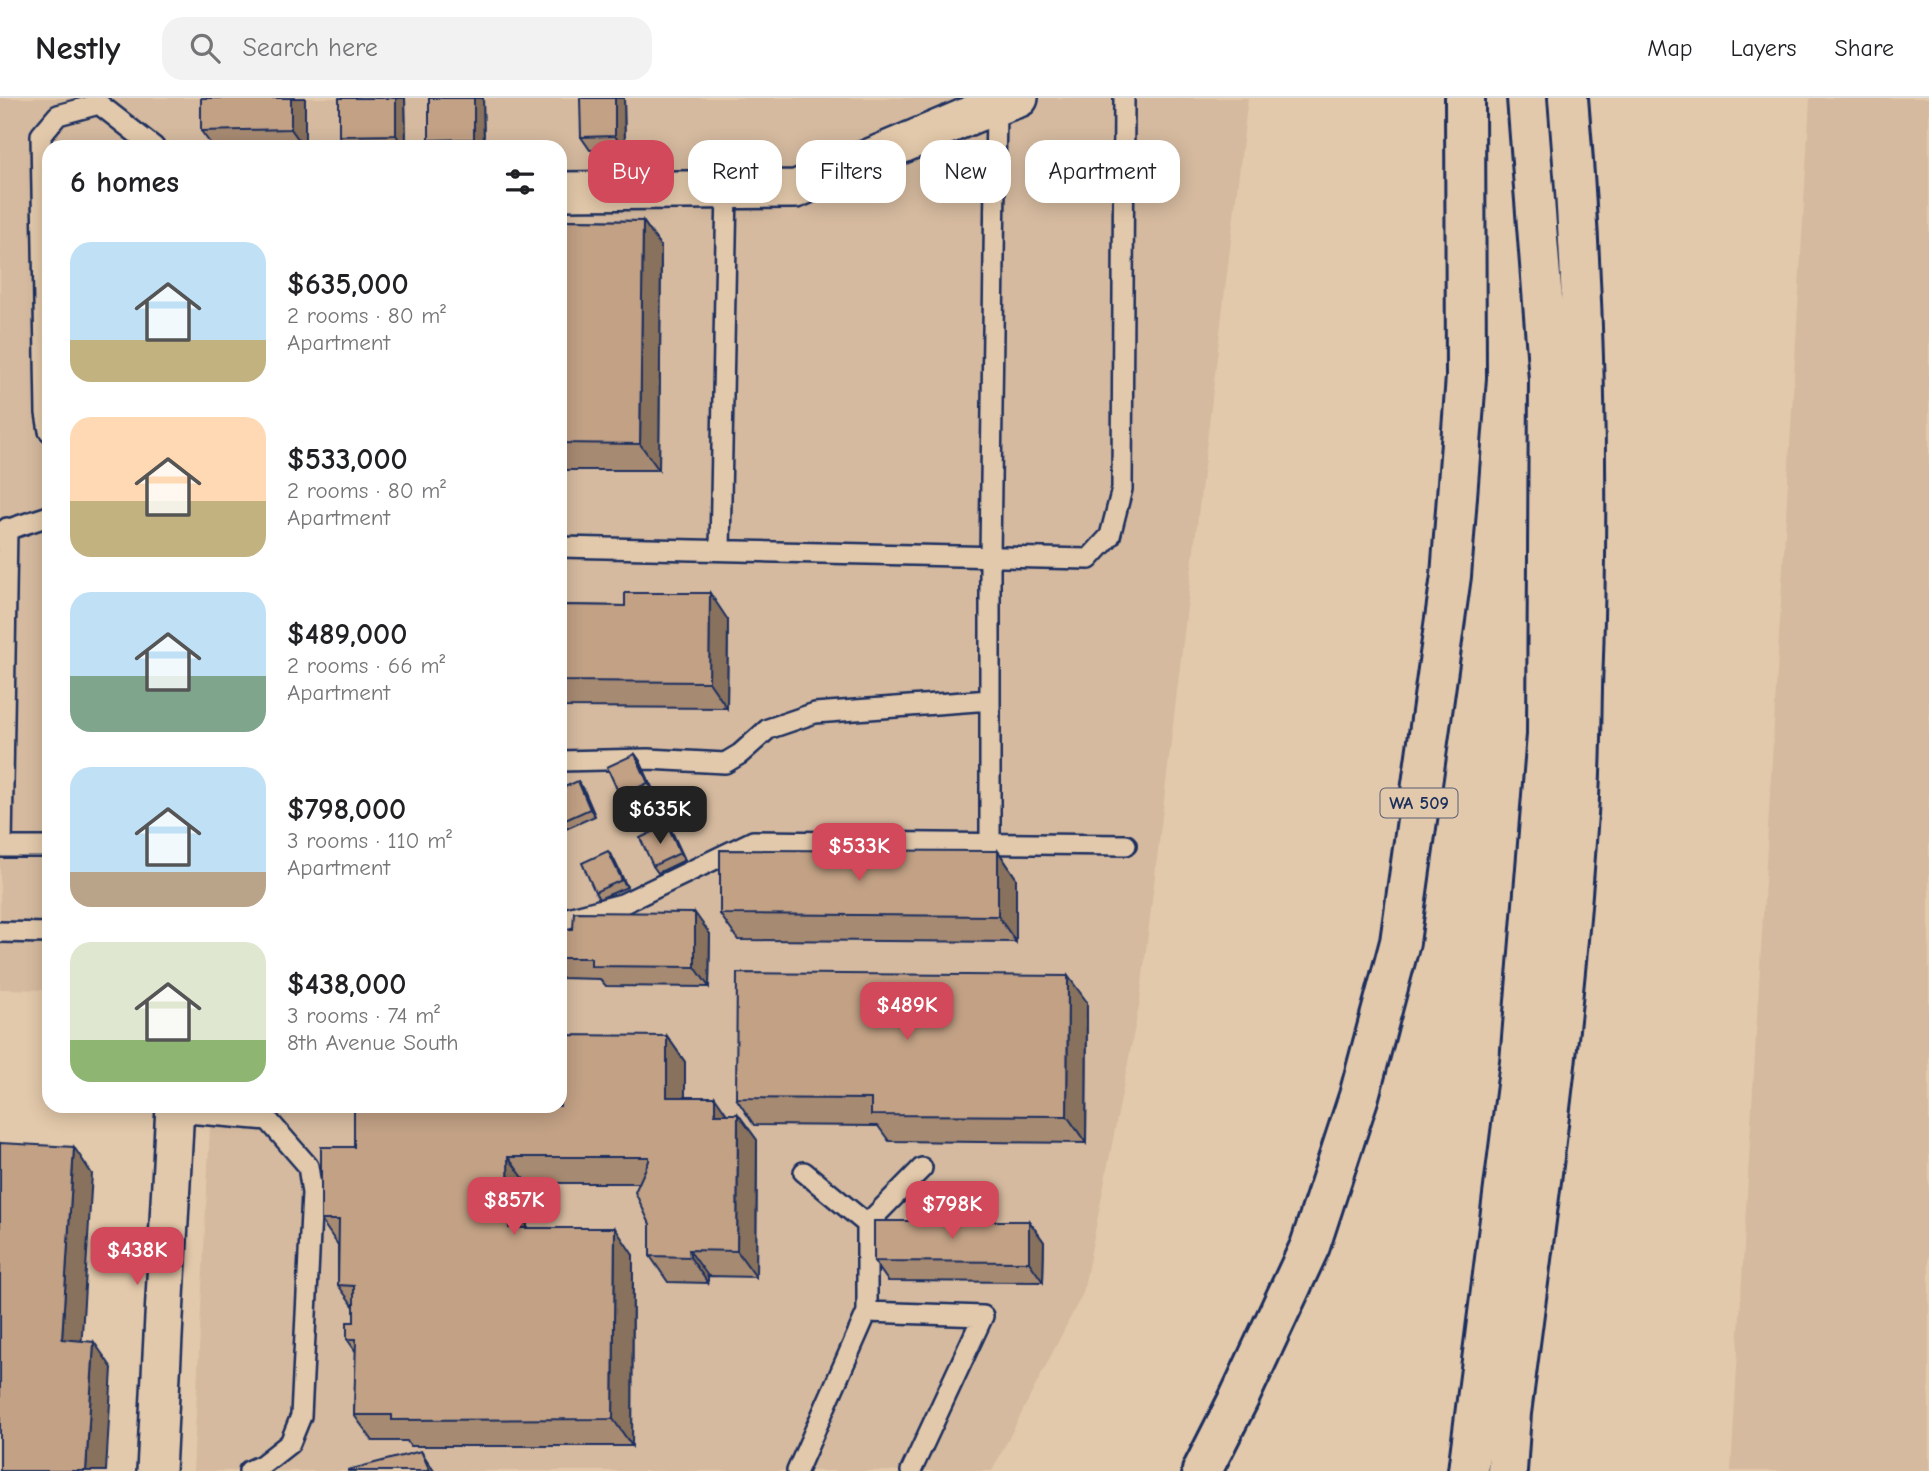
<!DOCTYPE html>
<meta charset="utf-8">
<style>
:root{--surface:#fff;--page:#f2f2f2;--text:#202124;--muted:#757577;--line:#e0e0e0;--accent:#d1495b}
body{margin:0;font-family:"Comic Neue",sans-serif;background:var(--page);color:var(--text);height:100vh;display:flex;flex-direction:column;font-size:26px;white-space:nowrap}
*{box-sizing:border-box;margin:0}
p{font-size:23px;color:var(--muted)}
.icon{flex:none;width:38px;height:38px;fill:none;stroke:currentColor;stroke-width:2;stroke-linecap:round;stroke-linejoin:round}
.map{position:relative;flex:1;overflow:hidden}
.panel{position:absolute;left:42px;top:42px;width:525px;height:973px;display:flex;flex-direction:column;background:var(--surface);border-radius:21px;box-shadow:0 4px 18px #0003}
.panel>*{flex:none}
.guide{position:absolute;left:588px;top:42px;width:665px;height:63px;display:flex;gap:14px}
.price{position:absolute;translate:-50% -60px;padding:0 16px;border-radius:14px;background:var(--accent);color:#fff;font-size:23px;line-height:46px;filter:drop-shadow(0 2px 4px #0008)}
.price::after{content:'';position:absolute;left:50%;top:42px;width:21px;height:16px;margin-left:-10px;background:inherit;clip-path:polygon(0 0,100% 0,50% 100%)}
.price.on{background:#222;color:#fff}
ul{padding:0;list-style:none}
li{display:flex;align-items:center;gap:21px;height:175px;padding:0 28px}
li span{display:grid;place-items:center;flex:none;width:196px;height:140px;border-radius:21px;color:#555}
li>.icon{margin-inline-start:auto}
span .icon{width:84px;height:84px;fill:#fffc;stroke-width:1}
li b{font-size:30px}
h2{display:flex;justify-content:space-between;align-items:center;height:84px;padding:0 28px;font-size:30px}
.tag{padding:0 24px;border-radius:21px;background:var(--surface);box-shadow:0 4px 18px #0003;font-size:24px;line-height:63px}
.tag.on{background:var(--accent);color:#fff}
header{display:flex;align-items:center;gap:42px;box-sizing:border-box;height:98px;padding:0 35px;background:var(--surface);border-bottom:2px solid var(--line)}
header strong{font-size:33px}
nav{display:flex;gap:38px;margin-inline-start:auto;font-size:24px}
.search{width:490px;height:63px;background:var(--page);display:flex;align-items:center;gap:18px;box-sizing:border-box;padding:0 24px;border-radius:21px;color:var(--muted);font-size:26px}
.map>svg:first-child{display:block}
</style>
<header>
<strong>Nestly</strong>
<div class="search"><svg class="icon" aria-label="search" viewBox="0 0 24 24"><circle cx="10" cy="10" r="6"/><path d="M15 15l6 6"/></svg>Search here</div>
<nav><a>Map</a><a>Layers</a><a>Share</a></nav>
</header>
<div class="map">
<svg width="1929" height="1373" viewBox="0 0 1929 1373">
<rect width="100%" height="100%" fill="#e3c9ab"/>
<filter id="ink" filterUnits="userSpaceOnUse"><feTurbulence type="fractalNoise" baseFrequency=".0143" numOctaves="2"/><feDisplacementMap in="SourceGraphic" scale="14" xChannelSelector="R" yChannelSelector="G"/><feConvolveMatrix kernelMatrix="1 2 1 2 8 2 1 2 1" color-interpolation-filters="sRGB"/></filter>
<g filter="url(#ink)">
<path fill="#d5ba9f" d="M0 0H1248L1140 903 1083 1195 992 1373H193L211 1008H560V49H49V892L0 891Z
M1810 0H1929V1373H1731Z"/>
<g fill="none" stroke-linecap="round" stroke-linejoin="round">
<defs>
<path id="lane" d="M49 333 46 315 41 37 58 17 99 6 154 49
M0 434 49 418
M560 449 1089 461 1110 438 1122 391 1124 0
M720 452 727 91
M560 663 648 661 725 665 740 656 768 631 815 615 990 602
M990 745V459L996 8
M0 749H49
M2 749 7 430
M560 822 622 806 753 743 1126 747
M0 834 49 835
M175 1014 268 1022 308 1068 312 1095 301 1318 290 1345 262 1367 249 1373
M804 1074 867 1126
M867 1214V1126L922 1070
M797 1373 867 1214 983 1218 911 1373"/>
<path id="street" d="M560 93 796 91 976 15 1019 0
M156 1373 175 1008"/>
<path id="highway" d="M1202 1373 1239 1300 1310 1148 1359 998 1400 844 1451 478 1466 279 1465 0
M1468 1373 1520 964 1547 637 1549 281 1527 0
M1507 1373 1511 1315C1536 1120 1564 925 1577 729 1581 682 1581 636 1582 590 1589 393 1585 196 1568 0"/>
</defs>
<use href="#lane" stroke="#1b2f5e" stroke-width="24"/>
<use href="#street" stroke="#1b2f5e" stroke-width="42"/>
<use href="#highway" stroke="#1b2f5e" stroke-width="44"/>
<use href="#lane" stroke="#e3c9ab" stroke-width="19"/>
<use href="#street" stroke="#e3c9ab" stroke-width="37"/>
<use href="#highway" stroke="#e3c9ab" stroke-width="38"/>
</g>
<path fill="#a78a72" stroke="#1b2f5e" stroke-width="2" d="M201 0H305V49H213L201 33Z
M339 0H405L406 49H347L339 38Z
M483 0 484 49H434L429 42Z
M624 0 625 52H590L581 39Z
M560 122 643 123 661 149 659 372H560Z
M560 507 625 508 728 522 727 610 560 609Z
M635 656 640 663 653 692 625 705 620 698Z
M583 690 595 718 566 731 561 724Z
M672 734 685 762 658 775 653 768Z
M998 753 1016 780V844L738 842 720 816Z
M613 760 627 789 599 801 595 794Z
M560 831 710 836 709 889 606 888 600 881 560 880Z
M1087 904 1086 1045 889 1043 878 1028 754 1027 736 1000Z
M667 938 685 964V999L727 1016H738L757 1042 756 1179 708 1178V1185L668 1184 650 1158V1126L639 1085H527V1130L633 1157 632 1348H410L407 1343H373L354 1317 356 1254 347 1241 354 1224V1209L338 1187V1147L321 1122 354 1049Z
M1029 1123 1044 1144 1043 1184 888 1183 874 1163Z"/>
<path fill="#88715d" stroke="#1b2f5e" stroke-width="2" d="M291 0H305V49H304L291 31Z
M396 0H405L406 49H404L396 37Z
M474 0H483L484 49H480L474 41Z
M615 0H624L625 52 615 38Z
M643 123 661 149 659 372 640 346Z
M710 495 728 522 727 610 709 584Z
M635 656 640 663 653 692 648 685Z
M578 683 583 690 595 718 590 711Z
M667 727 672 734 685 762 680 755Z
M608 753 613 760 627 789 622 782Z
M998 753 1016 780V844L998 818Z
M695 815 710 836 709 889 695 869Z
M1068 878 1087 904 1086 1045 1067 1018Z
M667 938 685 964V1025L667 999Z
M715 999 733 1025 715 1016Z
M738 1016 757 1042 756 1179 737 1153Z
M74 1049 92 1076 80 1268 62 1241Z
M508 1059 527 1085V1156L509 1130Z
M1029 1123 1044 1144 1043 1184 1029 1164Z
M615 1130 633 1157 632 1348 613 1321Z
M689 1152 708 1178V1185L690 1159Z
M94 1244 112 1270 106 1373H86Z
M421 1353 434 1373H430Z"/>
<path fill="#c2a185" stroke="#1b2f5e" stroke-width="2" d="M201 0H291V31L201 33Z
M339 0H396V37L339 38Z
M429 0H474V41L429 42Z
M580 0H615V38L581 39Z
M560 122 643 123 640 346 560 345Z
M625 495H710L709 584 560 583V507L625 508Z
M635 656 648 685 620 698 607 669Z
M578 683 590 711 561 724 560 691Z
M667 727 680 755 653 768 640 740Z
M720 752 998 753V818L720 816Z
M608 753 622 782 595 794 582 765Z
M574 814 695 815V869L591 868V860H560V831H573Z
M737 875 1068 878 1067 1018 871 1017V1001L736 1000Z
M560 937 667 938V999H715V1016H738L737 1153 689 1152 690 1159 650 1158V1126L635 1094 649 1063V1059H508L509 1130H615L613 1321 392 1322V1317H354L356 1241H347V1224H354V1188L338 1187 339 1122H321V1049H354V1008H560Z
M0 1045 74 1049 62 1241 94 1244 86 1373H0Z
M874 1123H1029V1164L874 1163Z
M421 1353 430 1373H348V1372Z"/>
</g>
<g text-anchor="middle" stroke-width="5" stroke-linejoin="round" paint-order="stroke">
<rect fill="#e3c9ab" stroke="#575d75" stroke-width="2" x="1380.5" y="690.5" width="77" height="29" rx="5"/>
<g font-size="18" font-weight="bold" fill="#1b2f5e">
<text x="1419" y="711">WA 509</text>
</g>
</g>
</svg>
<b class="price on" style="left:660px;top:748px">$635K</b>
<b class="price" style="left:859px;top:785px">$533K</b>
<b class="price" style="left:907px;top:944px">$489K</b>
<b class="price" style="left:514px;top:1139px">$857K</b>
<b class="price" style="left:952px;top:1143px">$798K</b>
<b class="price" style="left:137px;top:1189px">$438K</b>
<div class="guide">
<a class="tag on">Buy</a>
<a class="tag">Rent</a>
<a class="tag">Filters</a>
<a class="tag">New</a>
<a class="tag">Apartment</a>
</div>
<section class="panel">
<h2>6 homes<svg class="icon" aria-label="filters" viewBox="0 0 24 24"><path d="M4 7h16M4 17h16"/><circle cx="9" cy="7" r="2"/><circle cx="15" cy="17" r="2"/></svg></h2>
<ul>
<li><span style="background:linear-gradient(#bfe0f5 70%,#c2b280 0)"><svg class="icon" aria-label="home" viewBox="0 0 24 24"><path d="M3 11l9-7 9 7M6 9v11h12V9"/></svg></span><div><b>$635,000</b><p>2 rooms · 80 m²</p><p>Apartment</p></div></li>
<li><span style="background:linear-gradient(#ffd9b3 60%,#c2b280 0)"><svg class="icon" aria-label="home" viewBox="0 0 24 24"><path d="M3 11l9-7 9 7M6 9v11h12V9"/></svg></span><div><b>$533,000</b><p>2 rooms · 80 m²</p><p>Apartment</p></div></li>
<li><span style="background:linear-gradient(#bfe0f5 60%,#7fa58c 0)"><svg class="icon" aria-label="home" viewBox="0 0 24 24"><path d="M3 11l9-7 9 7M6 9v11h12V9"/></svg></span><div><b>$489,000</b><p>2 rooms · 66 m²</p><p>Apartment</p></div></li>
<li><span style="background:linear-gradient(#bfe0f5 75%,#b9a48a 0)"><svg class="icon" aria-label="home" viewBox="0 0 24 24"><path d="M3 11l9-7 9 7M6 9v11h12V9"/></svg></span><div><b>$798,000</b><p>3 rooms · 110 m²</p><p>Apartment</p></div></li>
<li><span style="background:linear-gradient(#dfe7d0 70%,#8fb573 0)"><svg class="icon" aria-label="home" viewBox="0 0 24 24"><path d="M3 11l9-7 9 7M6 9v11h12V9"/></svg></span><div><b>$438,000</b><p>3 rooms · 74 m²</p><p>8th Avenue South</p></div></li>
</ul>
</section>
</div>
